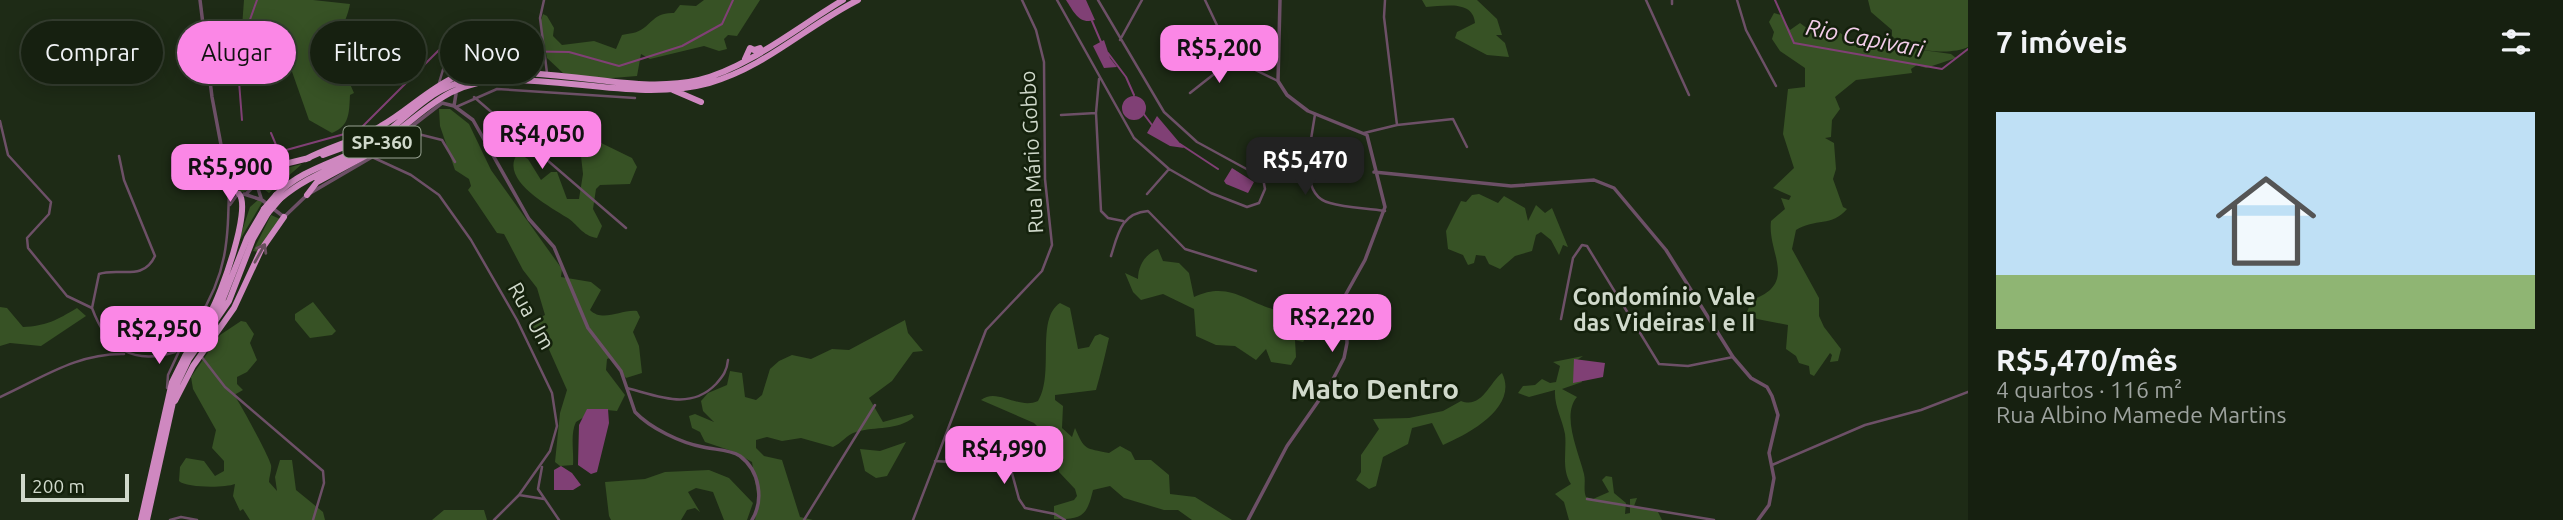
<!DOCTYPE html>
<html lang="pt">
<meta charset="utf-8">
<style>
:root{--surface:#162010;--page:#1f2819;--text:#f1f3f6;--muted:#9ea39f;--line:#353e30;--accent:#fb87e6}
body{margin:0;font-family:Ubuntu,sans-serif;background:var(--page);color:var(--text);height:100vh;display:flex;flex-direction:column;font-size:26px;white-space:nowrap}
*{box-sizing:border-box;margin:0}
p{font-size:23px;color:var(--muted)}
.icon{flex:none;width:38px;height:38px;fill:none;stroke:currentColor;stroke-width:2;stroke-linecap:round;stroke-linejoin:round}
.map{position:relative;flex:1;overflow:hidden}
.side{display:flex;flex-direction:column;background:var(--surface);width:595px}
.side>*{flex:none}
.hud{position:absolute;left:21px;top:21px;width:665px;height:63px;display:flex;gap:14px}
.scale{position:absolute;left:21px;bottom:18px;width:108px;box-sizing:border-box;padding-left:7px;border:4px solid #d0d9cb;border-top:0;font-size:19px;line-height:24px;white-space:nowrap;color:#d0d9cb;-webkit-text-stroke:5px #14210c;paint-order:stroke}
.price{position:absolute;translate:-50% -60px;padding:0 16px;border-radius:14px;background:var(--accent);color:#111;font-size:23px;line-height:46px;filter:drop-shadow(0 2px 4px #0008)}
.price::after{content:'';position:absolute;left:50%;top:42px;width:21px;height:16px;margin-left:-10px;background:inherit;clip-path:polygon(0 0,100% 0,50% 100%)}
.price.on{background:#222;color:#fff}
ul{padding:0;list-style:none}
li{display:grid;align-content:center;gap:14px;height:371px;padding:0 28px}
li+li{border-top:2px solid var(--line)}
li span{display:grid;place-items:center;height:217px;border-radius:0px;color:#555}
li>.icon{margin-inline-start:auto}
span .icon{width:126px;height:126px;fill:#fffc;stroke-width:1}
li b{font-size:30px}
h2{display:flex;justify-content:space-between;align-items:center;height:84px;padding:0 28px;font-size:30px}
.chip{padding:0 24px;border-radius:32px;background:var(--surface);box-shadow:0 4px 18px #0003,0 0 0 2px var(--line);font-size:24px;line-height:63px}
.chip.on{background:var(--accent);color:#111}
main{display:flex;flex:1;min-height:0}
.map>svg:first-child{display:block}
</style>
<main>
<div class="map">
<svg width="1968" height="520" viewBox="0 0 1968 520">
<rect width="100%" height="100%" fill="#1e2b16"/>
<path fill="#375225" d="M244 0H313L350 4C347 25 320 62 351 78L350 84 354 93 350 95C349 112 350 126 332 133L309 120 277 29 268 25 242 27Z
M704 0H760L737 36 728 35 724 39 727 49 719 51 704 46 650 59 641 54 637 76 588 80 563 73 547 58 540 23 543 14 547 16 554 28 553 36 562 45 594 41 616 49 622 35C625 34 629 34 633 33 651 29 651 12 674 13L680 5 696 6Z
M1422 0H1477L1497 19 1502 35H1496L1505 43 1509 57 1487 55 1455 38 1457 32 1475 23C1473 0 1445 6 1426 7Z
M1868 0H1968V47C1950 56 1906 51 1892 36V30L1871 12Z
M1774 13 1781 15 1790 30 1800 23 1812 32 1819 29 1830 34 1839 32 1859 47 1877 48 1878 37 1908 48 1951 54 1956 58 1926 68 1917 65 1911 69 1912 73 1856 80 1835 97 1840 109 1832 120 1831 137 1825 138 1834 143 1836 169 1833 179 1843 207 1847 209C1832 227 1815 218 1796 230L1792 249 1819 298V316L1824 327 1841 349 1838 361 1830 362 1832 355 1830 353 1814 376 1810 374 1809 366 1799 363 1796 356 1786 349 1788 325 1757 319 1747 312 1752 300C1799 283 1767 253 1771 221L1785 209 1781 198 1789 200 1791 196 1773 188 1794 168 1783 134 1788 89 1805 87V68L1780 51 1772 39 1774 32 1769 22Z
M439 109H450L469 124 491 170 562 269 561 277 591 282 601 290 590 310C603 323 621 309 637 311L640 317 633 332 639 346 642 373 626 378 610 358 607 359 606 370 625 395 617 411 597 409 576 422C570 434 574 451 573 465L560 466 555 462 560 413 567 390 547 345 531 333 533 321 545 315 537 288 523 270 504 234 497 233 468 190 471 186 469 179 455 170 440 126Z
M593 139 632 158 637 167 630 184 600 185 596 189 593 209 602 226 597 238C582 236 578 224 566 217 549 206 498 179 518 153L528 159 541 180 551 172H557L567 199H579L583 174 581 156Z
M302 164 269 193 265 190 263 174Z
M232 182a10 10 0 1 1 20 0a10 10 0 1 1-20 0Z
M1479 194 1498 203 1504 196 1525 208 1528 221 1536 205 1545 213 1552 208 1568 247 1563 245 1559 255 1551 240 1541 232 1536 235 1532 251 1515 256 1500 269 1489 264 1485 256 1476 255 1474 263 1468 265 1463 255 1448 249 1446 231 1461 201 1466 202 1472 195Z
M259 199 263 201 238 243 250 207Z
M271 215 280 219 258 252 253 251Z
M1158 249 1163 261 1179 263 1189 273 1194 297C1233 279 1249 307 1283 311L1297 328 1300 337 1303 330 1306 337 1303 342 1295 340 1296 357 1291 365 1271 362 1266 349 1256 360 1235 346 1216 345 1196 336 1194 309 1163 294 1141 300 1133 292 1125 273 1138 279C1138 266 1145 254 1158 249Z
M313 302 336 331 332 335 310 338 295 320V314Z
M1060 303 1070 308 1078 349 1089 347 1095 336 1100 334 1109 338C1105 355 1101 373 1096 390L1055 395V400L1063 406 1062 428 1072 437 1075 428C1085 451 1085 448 1109 453L1120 446 1131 452 1135 460H1151L1169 475 1170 494 1195 497 1232 520H1192L1178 510H1164L1124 498 1110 486 1093 490C1087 515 1083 520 1054 519V506L1074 500 1077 496 1075 489 1059 472V448L1034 423 981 400C997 387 1018 410 1038 401 1055 374 1035 319 1060 303Z
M0 307 7 308 23 327C46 326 57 320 77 308L86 316 41 346 10 343 0 346Z
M905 320 908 333 923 351 913 352 892 381 869 398 883 422 912 414 914 417C897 431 876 426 856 432 846 435 842 443 833 447L801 438 782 441 767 437 756 440V448L764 456 782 460 800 517 813 520H755L758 500 752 462 732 451 705 442 700 432 692 428 689 416 695 414 714 422 703 411 701 401 708 393 727 385 730 371 742 373 745 397 756 400 762 395 770 369 779 361 792 355 811 359 832 349 849 350Z
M241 321 246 322 254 334 250 343 257 360 247 372 237 377V384L243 390 234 395C239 401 270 458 271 465 272 470 269 477 269 482L277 491 275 477 280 460H292L296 490 323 512 325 520H250L243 509 240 511 233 496 235 484C225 488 186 488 179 481L180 467 186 458 204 461 215 476 224 471V461L212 448 216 430 193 389 191 377 220 335Z
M1583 356 1577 360 1582 382 1562 389 1577 397C1561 415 1579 453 1584 474 1586 482 1583 489 1586 497L1593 499 1609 492 1602 480 1606 476 1612 477 1614 493 1626 503 1625 514 1630 513V499L1637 498 1634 506 1658 512 1662 520H1569L1564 502 1555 494 1571 484C1561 469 1567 451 1565 434 1562 418 1554 406 1555 390L1529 397 1518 393 1523 386 1535 385 1542 379 1550 383 1556 382 1560 366 1553 362Z
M1502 373C1519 407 1469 434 1443 445L1432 423 1412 428 1408 444 1383 457 1376 486 1369 489 1356 480 1361 472V455L1379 429 1373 419 1409 418 1443 411 1461 401C1482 409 1489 383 1502 373Z
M906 442 887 476 876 478 865 471 860 449 880 451Z
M709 470 729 478 753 503 747 520H724L713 492 696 488 688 492 700 512 695 508 687 510 681 520H611L609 516 605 482 645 479 665 472Z
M444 510H484L487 520H432Z"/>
<path fill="#804075" d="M1066 0H1086L1095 20C1079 25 1074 12 1066 0Z
M1104 40 1110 58 1117 67 1104 68 1093 46Z
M1122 108a12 12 0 1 1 24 0a12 12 0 1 1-24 0Z
M1157 116 1184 148 1170 146 1147 133Z
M1232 168 1254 182 1248 193 1226 184 1224 181Z
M1574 359 1605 363 1603 377 1573 383Z
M587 409H608L609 423 597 472 591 474 578 465 579 425Z
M561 466 572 473 581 485 573 490H554V470Z"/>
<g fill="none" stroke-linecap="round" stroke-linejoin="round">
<path stroke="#804075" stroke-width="2" d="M1775 0 1794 43 1942 69 1968 49
M1092 21 1101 42
M1108 53 1126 77 1134 95
M1143 113 1152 125
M242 120 237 56 257 0
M271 133 279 152 359 130 439 50 569 52 619 66 682 46 722 24 733 0
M1180 144 1218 169"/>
<path stroke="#6d5067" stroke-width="2.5" d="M544 0 540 18 547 73
M1057 0 1134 138 1169 169 1211 193 1247 207 1259 203 1265 189 1263 178 1197 142 1164 112 1098 0
M1205 0 1233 59 1278 81
M1385 0 1384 17 1397 125
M1646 0 1689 95
M1672 0V4
M1737 0 1746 30 1776 86
M1120 40 1142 0
M1099 79 1096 113 1101 211 1108 218 1123 221
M439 83 448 53
M1190 93 1233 59
M474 97 626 228
M456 107 497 89 635 98
M1315 114C1312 138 1296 195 1330 203 1347 208 1367 208 1385 211
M1061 115 1096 113
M0 121 8 155 51 202 49 214 27 238 28 248 67 296 92 308C107 349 133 365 175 352 186 343 190 332 197 321 228 273 228 239 229 185
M406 131 442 140 455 162
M1364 133 1397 125 1453 119 1467 147
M372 157 411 175 439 195 471 240 517 320 552 393 557 426 550 451 519 495 494 520
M1147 194 1169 169
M230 205 238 194
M1111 256C1118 234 1121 213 1148 211L1185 249 1256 271
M92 308 99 274C119 267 143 282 155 256L124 180 119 156
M1561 319 1573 258 1582 245 1587 246 1659 364 1688 366 1733 357
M201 356 225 387 323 471 324 483 313 520
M167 388 168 375 181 347
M627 388C658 396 690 411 716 384 723 376 727 371 728 360
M0 397C42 378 77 353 124 354
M935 461 1010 466 1019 499 1025 508 1055 514 1065 520
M1772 465 1865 425 1921 410 1968 392
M542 467 538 489 559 520
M519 495 544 499
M1587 499 1714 520
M170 520 181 517 197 520
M804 520 875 405
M913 520 986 330 1042 271 1052 245 1045 179 1044 62 1036 30 1022 0"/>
<path stroke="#6d5067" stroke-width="3.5" d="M200 0 212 97 228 182
M454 106 456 94
M224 151C233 166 245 164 254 176L253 187 247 193
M1374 172 1511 186 1594 180 1614 188 1666 250 1733 357 1751 378 1767 387 1772 396 1778 415 1769 453 1774 478 1769 505 1758 520
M256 182 261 198
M239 194 232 190 229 177 234 170 242 167
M244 194 262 200 284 217 307 195 372 157 442 103 454 106 473 120 529 219 554 247 588 328 621 371 635 412C650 428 681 443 703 447 715 450 729 449 740 456 760 471 764 500 752 520
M1248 520 1287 446 1331 383 1344 358 1347 343 1346 294 1365 260 1385 207 1367 135 1308 111 1287 95 1278 81 1280 0"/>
<path stroke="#cf88c0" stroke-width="6" d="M745 59 750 48 754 50 760 48
M673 90 701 102
M323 155 372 137
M306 159C331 146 358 140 381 126 421 104 454 58 506 73
M252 172 309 158
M276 195C304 167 340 162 373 142 402 123 422 96 455 84 532 54 620 98 699 80 748 68 799 26 843 0
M307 195 317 182 365 156
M280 199C307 176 337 167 368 150 419 124 436 82 502 80 569 78 643 101 709 83 764 68 808 25 858 0
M210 313C221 295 252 208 239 194
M175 401 193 366 234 308 261 250 284 217
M141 520 172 382 185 356 223 299 247 238 264 209
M147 520 177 384 189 359 229 301 253 239 268 213"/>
<path stroke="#cf88c0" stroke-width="6" d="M264 209 276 195
M268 213 280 199"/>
</g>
<defs><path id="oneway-shaft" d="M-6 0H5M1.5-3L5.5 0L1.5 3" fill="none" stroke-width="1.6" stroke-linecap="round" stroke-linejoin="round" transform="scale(1.75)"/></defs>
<use stroke="#684f5d" href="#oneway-shaft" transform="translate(260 253) rotate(-61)"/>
<g text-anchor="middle" stroke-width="5" stroke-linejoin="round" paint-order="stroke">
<rect fill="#14210c" stroke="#98a292" stroke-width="2" x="343.5" y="126.5" width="77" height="31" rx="5"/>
<g font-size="19" font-weight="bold" fill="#d0d9cb">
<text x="382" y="149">SP-360</text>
</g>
<g font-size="21" fill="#d0d9cb" stroke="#14210c">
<text transform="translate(1032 152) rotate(-93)" y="7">Rua Mário Gobbo</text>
<text transform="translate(531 316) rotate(61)" y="7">Rua Um</text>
</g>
<g font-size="23" font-style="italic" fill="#f4ceeb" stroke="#14210c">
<text transform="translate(1865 38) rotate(11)" y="8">Rio Capivari</text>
</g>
<g font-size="23" font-weight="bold" fill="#d0d9cb" stroke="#14210c">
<text x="1664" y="305">Condomínio Vale<tspan x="1664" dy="26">das Videiras I e II</tspan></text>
</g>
<g font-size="28" font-weight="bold" fill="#d0d9cb" stroke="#14210c">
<text x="1375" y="399">Mato Dentro</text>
</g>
</g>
</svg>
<div class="scale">200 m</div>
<b class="price" style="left:1219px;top:85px">R$5,200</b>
<b class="price" style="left:542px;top:171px">R$4,050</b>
<b class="price on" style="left:1305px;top:197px">R$5,470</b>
<b class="price" style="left:230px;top:204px">R$5,900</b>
<b class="price" style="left:1332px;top:354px">R$2,220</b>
<b class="price" style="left:159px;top:366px">R$2,950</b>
<b class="price" style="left:1004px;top:486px">R$4,990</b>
<div class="hud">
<a class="chip">Comprar</a>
<a class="chip on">Alugar</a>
<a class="chip">Filtros</a>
<a class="chip">Novo</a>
</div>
</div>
<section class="side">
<h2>7 imóveis<svg class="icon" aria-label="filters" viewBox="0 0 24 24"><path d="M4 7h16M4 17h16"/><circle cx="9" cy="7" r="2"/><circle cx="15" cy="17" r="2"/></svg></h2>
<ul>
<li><span style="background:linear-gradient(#bfe0f5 75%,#8fb573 0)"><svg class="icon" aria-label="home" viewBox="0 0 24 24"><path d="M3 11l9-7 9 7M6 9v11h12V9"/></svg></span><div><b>R$5,470/mês</b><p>4 quartos · 116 m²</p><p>Rua Albino Mamede Martins</p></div></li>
</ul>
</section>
</main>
